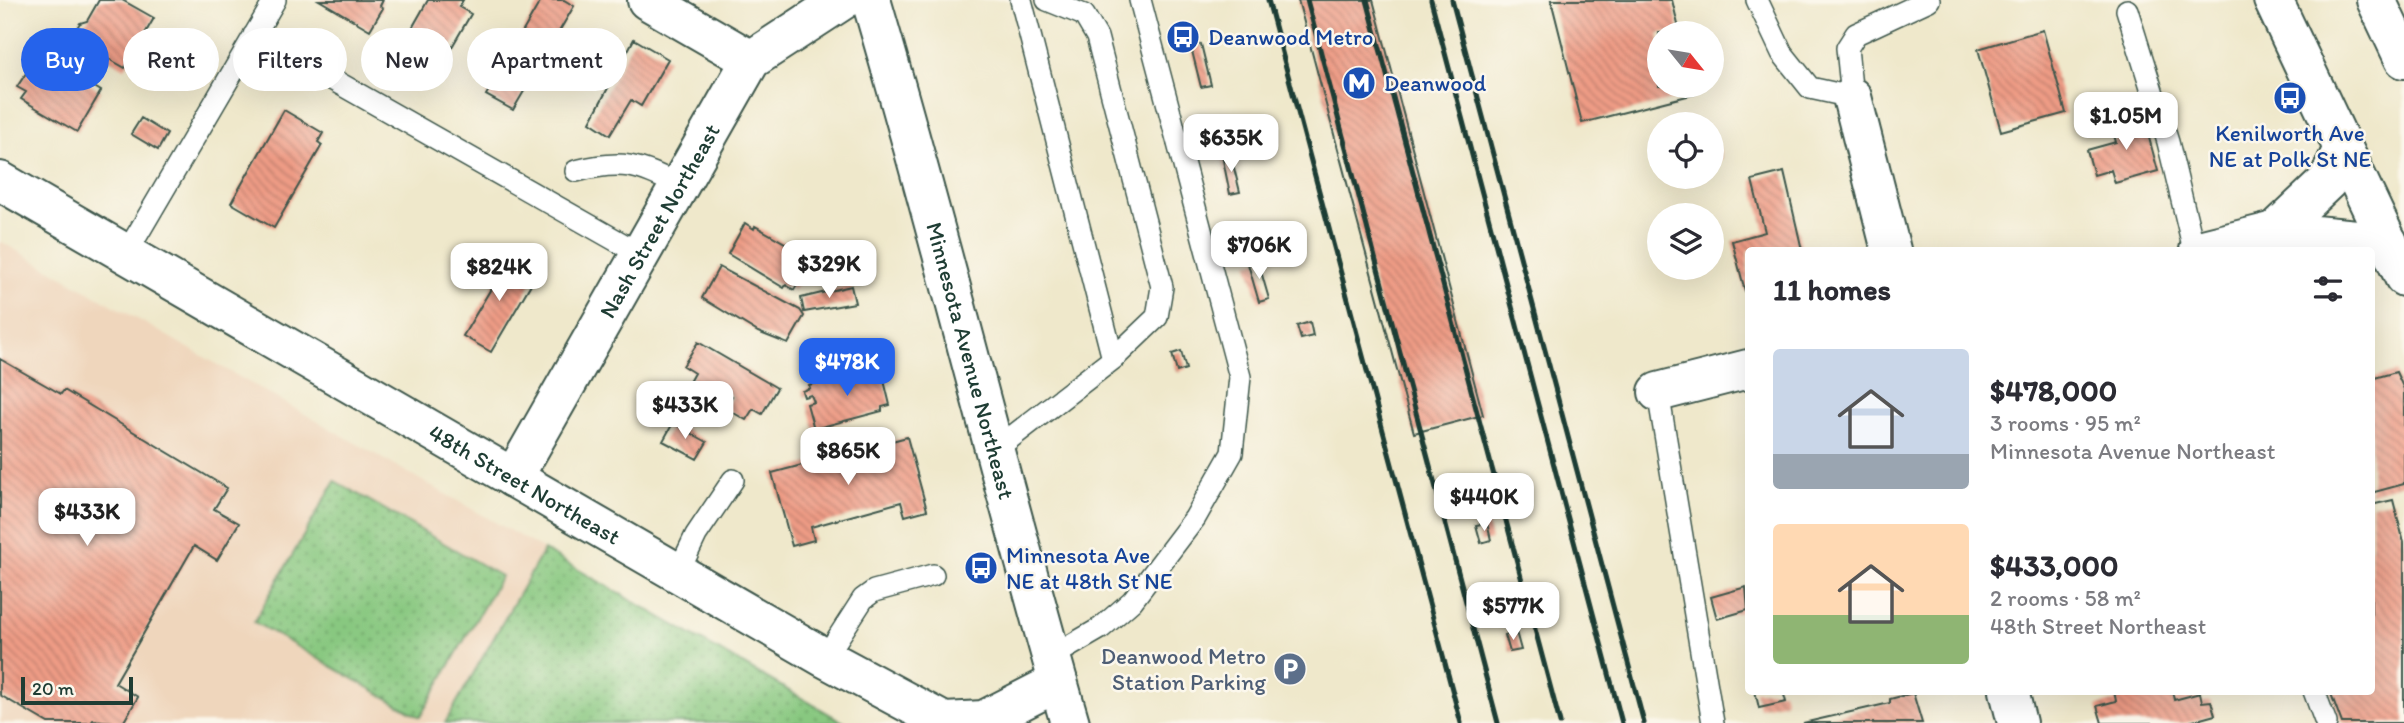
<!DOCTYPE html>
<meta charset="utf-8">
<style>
:root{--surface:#fff;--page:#f7f7f7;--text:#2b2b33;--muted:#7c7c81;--accent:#2563eb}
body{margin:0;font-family:Itim,sans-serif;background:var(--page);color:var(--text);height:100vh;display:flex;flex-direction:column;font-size:26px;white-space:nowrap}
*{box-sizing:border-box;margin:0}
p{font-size:23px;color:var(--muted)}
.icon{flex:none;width:38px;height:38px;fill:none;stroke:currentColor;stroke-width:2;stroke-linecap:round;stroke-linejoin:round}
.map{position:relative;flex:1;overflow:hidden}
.details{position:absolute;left:1745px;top:247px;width:630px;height:448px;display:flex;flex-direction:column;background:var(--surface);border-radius:7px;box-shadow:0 7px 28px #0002}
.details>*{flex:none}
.guide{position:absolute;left:21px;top:28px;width:665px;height:63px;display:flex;gap:14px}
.needle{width:46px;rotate:120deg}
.tools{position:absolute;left:1647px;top:21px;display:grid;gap:14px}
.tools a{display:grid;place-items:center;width:77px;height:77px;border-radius:50%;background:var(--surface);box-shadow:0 7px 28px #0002;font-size:35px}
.scale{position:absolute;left:21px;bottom:18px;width:112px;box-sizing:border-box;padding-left:7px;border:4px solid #1f3d34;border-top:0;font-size:19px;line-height:24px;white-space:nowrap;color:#1f3d34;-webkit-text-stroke:5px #fbf7ec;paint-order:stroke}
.price{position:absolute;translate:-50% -60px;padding:0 16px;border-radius:14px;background:#fff;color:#222;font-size:23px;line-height:46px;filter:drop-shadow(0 2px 4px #0008)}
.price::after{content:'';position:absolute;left:50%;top:42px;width:21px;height:16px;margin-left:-10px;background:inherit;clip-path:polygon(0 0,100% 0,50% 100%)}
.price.current{background:var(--accent);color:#fff}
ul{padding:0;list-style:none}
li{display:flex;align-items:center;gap:21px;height:175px;padding:0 28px}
li span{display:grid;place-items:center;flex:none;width:196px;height:140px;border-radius:7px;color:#555}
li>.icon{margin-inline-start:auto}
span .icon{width:84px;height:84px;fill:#fffc;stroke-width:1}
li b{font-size:30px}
h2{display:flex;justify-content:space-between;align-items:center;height:84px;padding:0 28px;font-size:30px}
.chip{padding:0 24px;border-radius:32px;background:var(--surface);box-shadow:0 7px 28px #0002;font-size:24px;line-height:63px}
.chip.current{background:var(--accent);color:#fff}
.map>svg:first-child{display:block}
</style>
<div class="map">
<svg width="2404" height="723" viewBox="0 0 2404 723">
<defs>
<pattern id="park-dots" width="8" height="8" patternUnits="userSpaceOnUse" patternTransform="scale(1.75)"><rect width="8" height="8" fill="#88c880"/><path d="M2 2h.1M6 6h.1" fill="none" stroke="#6fa46a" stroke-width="1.8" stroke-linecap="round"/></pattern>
<pattern id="building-back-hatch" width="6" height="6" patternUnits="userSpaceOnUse" patternTransform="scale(1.75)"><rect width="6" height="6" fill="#ee9b85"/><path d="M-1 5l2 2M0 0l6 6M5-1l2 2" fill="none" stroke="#c0806e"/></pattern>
</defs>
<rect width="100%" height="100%" fill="#fbf7ec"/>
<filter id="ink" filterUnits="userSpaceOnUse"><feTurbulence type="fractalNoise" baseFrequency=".0143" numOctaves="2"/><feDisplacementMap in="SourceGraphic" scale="14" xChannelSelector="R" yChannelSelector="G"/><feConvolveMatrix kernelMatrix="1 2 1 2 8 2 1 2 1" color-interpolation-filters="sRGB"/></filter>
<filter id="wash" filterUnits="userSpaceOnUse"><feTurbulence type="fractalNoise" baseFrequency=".00686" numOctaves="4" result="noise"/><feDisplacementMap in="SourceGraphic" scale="28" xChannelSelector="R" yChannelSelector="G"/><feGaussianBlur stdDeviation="1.57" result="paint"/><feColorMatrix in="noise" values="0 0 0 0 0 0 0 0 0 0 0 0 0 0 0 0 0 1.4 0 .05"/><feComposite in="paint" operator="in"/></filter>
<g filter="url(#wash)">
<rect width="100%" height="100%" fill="#efe8cb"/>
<path fill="#efd6bc" d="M0 241 544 550 445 723H0Z"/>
<path fill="url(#park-dots)" stroke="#54825a" stroke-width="2" d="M335 481 501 576 420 717 254 622Z
M544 550 845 723H445Z"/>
<g id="blocks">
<path fill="url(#building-back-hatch)" d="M99 0H122L154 18 125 68 76 40V29L80 23 87 21Z
M319 0H383L380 6 383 8 370 30Z
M428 0H463L459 7 471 14 449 52 411 30Z
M541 0H564L574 6 513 110 486 95Z
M1298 0H1373L1483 415 1414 433Z
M1551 0H1672L1680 33H1659V86H1693L1695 94 1582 123Z
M2043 30 2066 113 2001 131 1978 49Z
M634 39 668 59 641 106 631 100 610 135 590 122Z
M1201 44 1211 85 1201 87 1191 47Z
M45 57 101 91 77 132 21 99 26 92 17 87 34 61 41 65Z
M284 110 323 133 318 142 322 145 274 228 231 203Z
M2143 116 2158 171 2115 183 2111 170 2094 175 2087 150 2116 142 2111 125Z
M141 118 167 134 158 150 131 134Z
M1718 143 1722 159 1712 161V145Z
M1230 152 1240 192 1230 194 1222 155Z
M1784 172 1802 250H1748V290L1745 291 1732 241 1765 232 1752 180Z
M745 223 754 229 755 226 804 254 802 258 810 263 794 290 786 285 784 288 728 254Z
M505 245 514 250 508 261 535 277 491 352 463 336 502 270 494 265Z
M1258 261 1269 299 1259 302 1248 264Z
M719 267 800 310 804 316 788 344 758 332 702 298Z
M851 286 855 303 804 312 801 298Z
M1310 322 1313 336 1301 339 1297 326Z
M698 342 777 388 762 414 753 409 746 420 725 408 732 396 715 386 705 403 684 391 694 373 683 366Z
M1181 351 1186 369 1177 372 1172 354Z
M0 359 61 394 64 390 227 488 214 509 239 523 217 560 194 546 115 683 138 697 123 723 93 720 91 723H48L0 695Z
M871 368 872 370 881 368 890 405 882 407V411L814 429 807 404 814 402 811 395 804 397 802 391 810 388 809 385Z
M2396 372 2404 389V484L2371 493V379Z
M673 423 707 442 697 459 663 441Z
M907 437 927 510 905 516 901 502 811 527 814 540 792 546 772 473Z
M2393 500 2404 543V723H2342L2330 691H2371V505Z
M1487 523 1491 540 1481 543 1476 525Z
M1746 587 1748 610 1717 619 1711 597Z
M1516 632 1521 650 1510 652 1505 635Z
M1755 691H1783L1786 702 1759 708Z
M2114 691H2145L2146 695 2172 691 2174 700 2200 693 2202 702 2211 701 2215 715 2186 723H2102L2097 706 2116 701Z
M1913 693 1922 723H1803L1890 703V699Z"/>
</g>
</g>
<g filter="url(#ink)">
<use href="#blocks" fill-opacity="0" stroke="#3e574b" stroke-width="2"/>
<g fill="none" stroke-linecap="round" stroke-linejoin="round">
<defs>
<path id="lane" d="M1021 0 1113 359
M1757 0 1782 53 1810 88 1852 97 1847 48 1856 34 1929 0
M2127 10 2168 142 2194 250
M254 35 640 254
M576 171C623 159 637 165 679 185
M126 254 275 0
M1658 392 1713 723
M996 449 1113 359 1157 317 1162 287 1097 37 1084 15 1047 0
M678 573 696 535 733 480
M1051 657 1101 628 1132 601 1195 518 1232 453 1240 377 1140 0
M825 658 863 599 874 591 933 575
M2314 691 2326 723"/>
<g id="street">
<path d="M647 0 751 60"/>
<path id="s1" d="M871 0C942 240 1000 483 1070 723"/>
<path d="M1852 97 1891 250"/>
<path id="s2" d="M0 181 825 658 944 722 984 720 1058 682"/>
<path d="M2275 231 2328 181 2343 148"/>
<path d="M2199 250 2275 231 2388 242"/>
<path d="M1658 392 1748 369"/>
<path id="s3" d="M513 478 751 60 843 0"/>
<path d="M2009 691 2017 723"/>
</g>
<path id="secondary" d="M2273 0 2404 277"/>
<path id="highway" d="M2376 0 2404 59"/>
</defs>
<use href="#lane" stroke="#3e574b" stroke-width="24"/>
<use href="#street" stroke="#3e574b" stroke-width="42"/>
<use href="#secondary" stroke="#3e574b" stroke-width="42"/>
<use href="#highway" stroke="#3e574b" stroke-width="42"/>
<use href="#lane" stroke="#fff" stroke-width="21"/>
<use href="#street" stroke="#fff" stroke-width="38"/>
<use href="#secondary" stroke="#fff" stroke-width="38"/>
<use href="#highway" stroke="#fff" stroke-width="38"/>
<path stroke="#1f3d34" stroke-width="5" d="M1268 0 1461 723
M1307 0 1498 723
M1367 0 1560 723
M1431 0 1622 723
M1452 0 1644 723"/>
</g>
</g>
<defs>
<symbol id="bus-disc" viewBox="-11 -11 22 22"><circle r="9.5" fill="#1a4fb4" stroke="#fbf7ec"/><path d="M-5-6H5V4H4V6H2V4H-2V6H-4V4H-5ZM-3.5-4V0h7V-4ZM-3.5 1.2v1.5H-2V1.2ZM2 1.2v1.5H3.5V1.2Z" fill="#fff"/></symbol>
<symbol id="metro-disc" viewBox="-11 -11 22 22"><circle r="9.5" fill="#1a4fb4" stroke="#fbf7ec"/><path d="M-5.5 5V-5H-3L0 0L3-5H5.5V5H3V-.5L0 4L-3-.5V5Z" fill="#fff"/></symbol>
<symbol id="parking-disc" viewBox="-11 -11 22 22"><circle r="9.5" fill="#5c6f8a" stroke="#fbf7ec"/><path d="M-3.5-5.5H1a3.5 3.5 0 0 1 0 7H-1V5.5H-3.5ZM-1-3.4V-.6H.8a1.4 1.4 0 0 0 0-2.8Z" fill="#fff"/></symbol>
</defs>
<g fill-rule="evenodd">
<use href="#bus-disc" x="1164" y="18" width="38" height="38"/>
<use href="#metro-disc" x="1340" y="64" width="38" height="38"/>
<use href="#bus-disc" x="2271" y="79" width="38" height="38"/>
<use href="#bus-disc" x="962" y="549" width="38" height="38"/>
<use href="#parking-disc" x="1271" y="650" width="38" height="38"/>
</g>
<g text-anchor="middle" stroke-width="5" stroke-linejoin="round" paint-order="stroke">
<g font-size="23" fill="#164399" stroke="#fbf7ec" text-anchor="start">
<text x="1208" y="45">Deanwood Metro</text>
<text x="1384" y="91">Deanwood</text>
<text x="2290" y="141" text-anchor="middle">Kenilworth Ave<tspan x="2290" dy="26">NE at Polk St NE</tspan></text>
<text x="1006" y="563">Minnesota Ave<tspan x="1006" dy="26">NE at 48th St NE</tspan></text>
</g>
<g font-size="23" fill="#1f3d34" stroke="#fbf7ec">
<text dy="8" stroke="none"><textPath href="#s3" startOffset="296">Nash Street Northeast</textPath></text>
<text dy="8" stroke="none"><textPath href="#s1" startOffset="374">Minnesota Avenue Northeast</textPath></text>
<text dy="8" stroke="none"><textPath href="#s2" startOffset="606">48th Street Northeast</textPath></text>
</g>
<g font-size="23" fill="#4e5e75" stroke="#fbf7ec" text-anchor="end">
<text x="1266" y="664">Deanwood Metro<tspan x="1266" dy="26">Station Parking</tspan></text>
</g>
</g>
</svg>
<div class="tools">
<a><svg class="needle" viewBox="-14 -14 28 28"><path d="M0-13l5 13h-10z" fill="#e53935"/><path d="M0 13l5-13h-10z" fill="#7c7c81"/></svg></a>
<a><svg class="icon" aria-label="locate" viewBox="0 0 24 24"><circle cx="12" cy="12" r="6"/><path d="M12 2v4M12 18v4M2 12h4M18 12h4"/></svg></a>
<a><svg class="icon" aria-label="layers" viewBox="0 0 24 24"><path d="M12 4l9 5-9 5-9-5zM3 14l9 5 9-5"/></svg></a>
</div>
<div class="scale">20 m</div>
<b class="price" style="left:2126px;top:152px">$1.05M</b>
<b class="price" style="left:1231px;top:174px">$635K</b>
<b class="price" style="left:1259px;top:281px">$706K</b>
<b class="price" style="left:829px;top:300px">$329K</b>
<b class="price" style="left:499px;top:303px">$824K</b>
<b class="price current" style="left:847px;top:398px">$478K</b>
<b class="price" style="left:685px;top:441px">$433K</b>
<b class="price" style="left:848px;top:487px">$865K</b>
<b class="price" style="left:1484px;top:533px">$440K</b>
<b class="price" style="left:87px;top:548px">$433K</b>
<b class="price" style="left:1513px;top:642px">$577K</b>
<div class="guide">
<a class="chip current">Buy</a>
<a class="chip">Rent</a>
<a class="chip">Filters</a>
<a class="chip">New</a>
<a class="chip">Apartment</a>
</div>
<section class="details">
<h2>11 homes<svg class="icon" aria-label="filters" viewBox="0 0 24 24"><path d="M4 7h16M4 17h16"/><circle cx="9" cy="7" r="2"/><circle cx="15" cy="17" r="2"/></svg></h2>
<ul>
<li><span style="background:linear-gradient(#c9d6e8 75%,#9aa5b1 0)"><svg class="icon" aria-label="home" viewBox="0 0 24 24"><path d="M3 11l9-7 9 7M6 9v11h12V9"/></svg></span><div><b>$478,000</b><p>3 rooms · 95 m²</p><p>Minnesota Avenue Northeast</p></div></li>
<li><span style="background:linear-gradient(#ffd9b3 65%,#8fb573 0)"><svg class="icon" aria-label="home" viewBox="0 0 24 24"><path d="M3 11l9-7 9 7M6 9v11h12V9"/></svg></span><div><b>$433,000</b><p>2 rooms · 58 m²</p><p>48th Street Northeast</p></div></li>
</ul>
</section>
</div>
